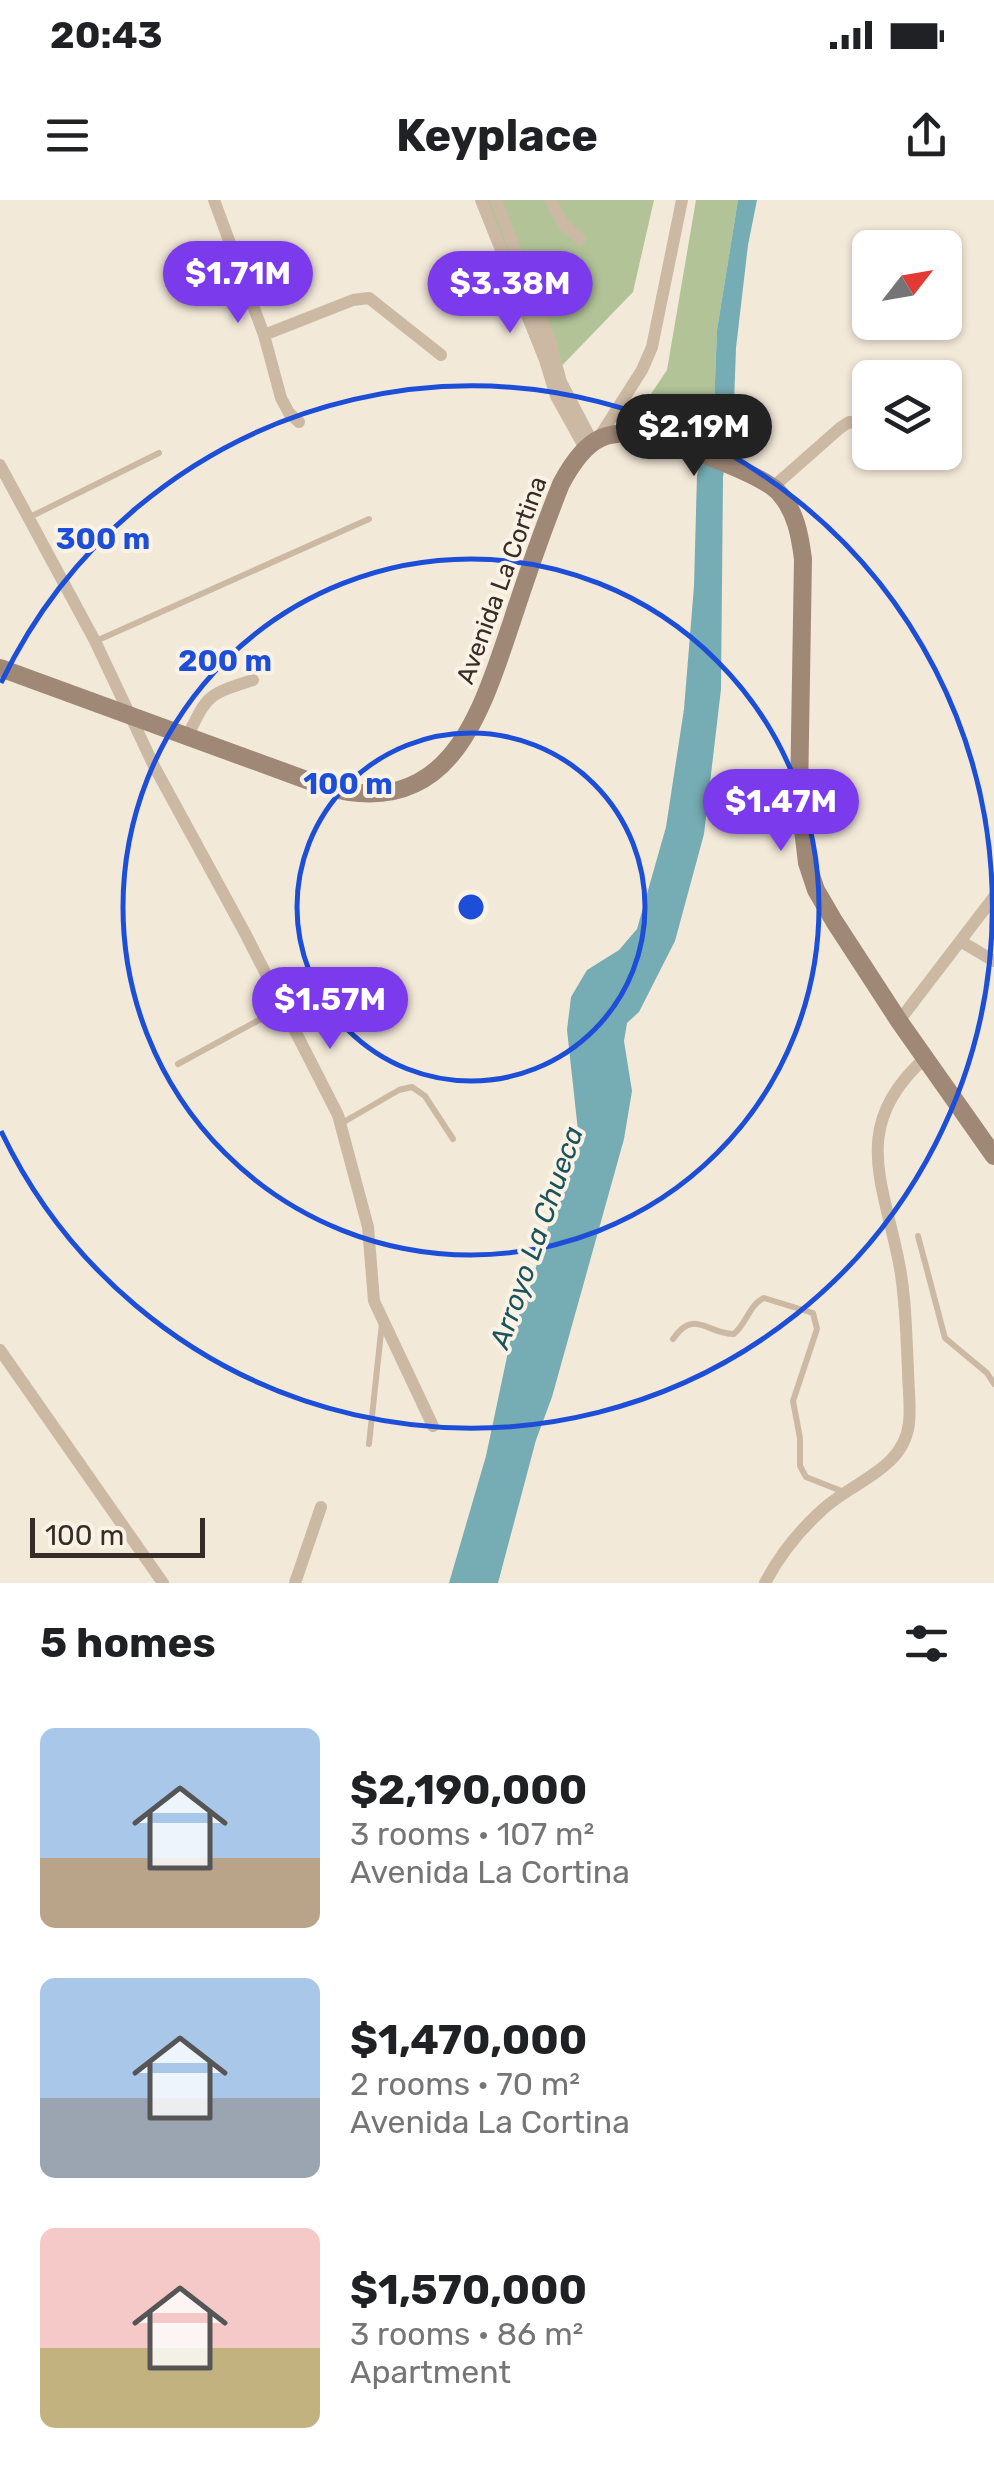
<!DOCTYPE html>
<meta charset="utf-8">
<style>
:root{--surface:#fff;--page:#f6f6f6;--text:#202124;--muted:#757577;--accent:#7c3aed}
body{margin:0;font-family:Rubik,sans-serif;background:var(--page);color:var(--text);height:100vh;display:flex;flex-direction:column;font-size:38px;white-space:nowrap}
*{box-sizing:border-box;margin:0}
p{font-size:32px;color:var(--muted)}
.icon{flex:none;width:55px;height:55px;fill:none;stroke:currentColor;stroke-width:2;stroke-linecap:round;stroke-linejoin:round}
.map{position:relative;height:1383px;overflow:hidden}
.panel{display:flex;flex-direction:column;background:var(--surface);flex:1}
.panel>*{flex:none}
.needle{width:65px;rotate:59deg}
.buttons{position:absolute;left:852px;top:30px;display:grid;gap:20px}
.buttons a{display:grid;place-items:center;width:110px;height:110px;border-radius:15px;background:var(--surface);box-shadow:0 2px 8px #0004;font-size:50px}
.scale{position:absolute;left:30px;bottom:25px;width:175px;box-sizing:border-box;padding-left:10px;border:5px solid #372d26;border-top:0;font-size:28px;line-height:35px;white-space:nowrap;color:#372d26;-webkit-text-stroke:8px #fbf2e6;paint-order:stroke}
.price{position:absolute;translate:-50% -85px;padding:0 22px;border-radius:35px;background:var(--accent);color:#fff;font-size:32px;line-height:65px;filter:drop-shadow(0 2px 5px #0008)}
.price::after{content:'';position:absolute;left:50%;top:60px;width:30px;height:22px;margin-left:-15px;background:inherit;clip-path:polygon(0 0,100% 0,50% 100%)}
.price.active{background:#222;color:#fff}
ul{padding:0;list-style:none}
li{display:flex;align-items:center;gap:30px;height:250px;padding:0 40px}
li span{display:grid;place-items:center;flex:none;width:280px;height:200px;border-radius:15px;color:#555}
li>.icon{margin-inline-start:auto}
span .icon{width:120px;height:120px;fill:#fffc;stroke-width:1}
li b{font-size:42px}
h2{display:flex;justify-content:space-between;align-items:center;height:120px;padding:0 40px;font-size:42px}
.status{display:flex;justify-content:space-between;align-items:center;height:70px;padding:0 50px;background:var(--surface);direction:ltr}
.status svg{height:28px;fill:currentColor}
header{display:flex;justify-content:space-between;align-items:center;height:130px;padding:0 40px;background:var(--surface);font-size:45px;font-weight:700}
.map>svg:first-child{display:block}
</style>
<div class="status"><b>20:43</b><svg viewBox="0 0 49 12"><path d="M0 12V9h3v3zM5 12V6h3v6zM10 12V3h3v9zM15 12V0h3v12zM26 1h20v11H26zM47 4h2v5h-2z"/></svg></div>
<header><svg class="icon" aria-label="menu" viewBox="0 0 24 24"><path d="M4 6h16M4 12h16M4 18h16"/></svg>Keyplace<svg class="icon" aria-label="share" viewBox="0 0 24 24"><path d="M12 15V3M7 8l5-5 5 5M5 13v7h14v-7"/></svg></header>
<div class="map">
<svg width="994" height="1383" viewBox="0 0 994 1383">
<rect width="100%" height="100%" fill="#f3e9d9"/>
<path fill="#b2c398" d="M481 0H654L633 92 549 179Z
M696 0H738L717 130 714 207 704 246 638 227 634 219 667 170Z"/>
<path fill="#76acb3" d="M738 0H757L748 45 736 148 734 203 723 277 721 489 704 634 675 741 639 812 627 823 624 841 632 891 624 939 552 1197 536 1240 498 1383H449L486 1256 512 1133 530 1087 560 987 561 966 574 956 579 940 567 830 571 797 587 770 619 750 637 729 666 627 684 509 694 386 697 275 714 207 717 130Z"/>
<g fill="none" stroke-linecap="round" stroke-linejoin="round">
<path stroke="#ccb9a4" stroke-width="6" d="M30 317 159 253
M96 441 369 319
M178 864 283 807
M342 923 399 890 412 887 425 896 453 939
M918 1036 945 1138 987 1173 994 1184
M673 1139C694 1108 707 1134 734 1134 747 1123 749 1105 764 1098L813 1113 817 1129 793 1201 800 1238V1266L806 1277 844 1292
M369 1244 382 1123"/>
<path stroke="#ccb9a4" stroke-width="12" d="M214 0 264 135 281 198 289 213 299 222
M481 0 545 160 556 196 586 250
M496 0 549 138 561 182 593 243
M551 0 563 24 580 39
M264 135 353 100 369 98 441 155
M598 239 642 170 652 147 682 0
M0 265 95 441 154 566 245 733 338 915 368 1027 374 1101 433 1226
M773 287 840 228 849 222 870 225
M187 537C208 494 207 495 253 480
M962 742 994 761
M899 821 994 697
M0 1150 163 1383
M295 1383 321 1307
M765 1383C779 1356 798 1332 821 1311 851 1282 904 1270 909 1223 911 1205 908 1187 908 1169 906 1134 906 1098 899 1063 883 981 850 926 924 859"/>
<path stroke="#a08876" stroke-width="18" d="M0 468 323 586C449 623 480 516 512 421 527 375 543 329 561 284 570 267 583 246 601 238 615 232 632 233 646 236 674 243 764 274 780 294 796 312 800 336 803 359L799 596 807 663 816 690 834 721 899 821 994 956"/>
</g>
<g fill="none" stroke="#1d4ed8" stroke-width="5">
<circle cx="471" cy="707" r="174"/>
<circle cx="471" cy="707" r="348"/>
<path d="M1 483A521 521 0 1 1 1 931"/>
</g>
<g text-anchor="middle" stroke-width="8" stroke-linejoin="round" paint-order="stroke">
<g font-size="25" fill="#372d26" stroke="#fbf2e6">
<text transform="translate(501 380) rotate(-70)" y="9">Avenida La Cortina</text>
</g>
<g font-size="28" font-style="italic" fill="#19535c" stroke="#fbf2e6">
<text transform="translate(536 1037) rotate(-71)" y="10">Arroyo La Chueca</text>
</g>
</g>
<circle cx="471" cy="707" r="15" fill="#1d4ed8" stroke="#fbf2e6" stroke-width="5"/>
<g font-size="30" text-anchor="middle" font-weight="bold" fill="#1d4ed8" stroke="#fbf2e6" stroke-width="8" stroke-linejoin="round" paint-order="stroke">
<text x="103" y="349">300 m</text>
<text x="225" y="471">200 m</text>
<text x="348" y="594">100 m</text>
</g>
</svg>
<div class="buttons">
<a><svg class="needle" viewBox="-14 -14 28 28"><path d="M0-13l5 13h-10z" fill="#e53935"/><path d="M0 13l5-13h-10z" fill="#757577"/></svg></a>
<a><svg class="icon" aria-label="layers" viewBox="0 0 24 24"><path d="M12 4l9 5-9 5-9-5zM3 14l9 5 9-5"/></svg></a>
</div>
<div class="scale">100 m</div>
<b class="price" style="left:238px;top:126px">$1.71M</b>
<b class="price" style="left:510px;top:136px">$3.38M</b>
<b class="price active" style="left:694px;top:279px">$2.19M</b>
<b class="price" style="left:781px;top:654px">$1.47M</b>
<b class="price" style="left:330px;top:852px">$1.57M</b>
</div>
<section class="panel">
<h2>5 homes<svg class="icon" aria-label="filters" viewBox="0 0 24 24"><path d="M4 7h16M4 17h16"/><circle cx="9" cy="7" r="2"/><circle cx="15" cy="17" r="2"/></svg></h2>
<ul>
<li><span style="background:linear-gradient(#a9c7e8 65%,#b9a48a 0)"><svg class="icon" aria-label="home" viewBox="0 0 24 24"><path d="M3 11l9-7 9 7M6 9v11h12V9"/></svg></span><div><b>$2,190,000</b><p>3 rooms · 107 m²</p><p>Avenida La Cortina</p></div></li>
<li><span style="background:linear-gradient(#a9c7e8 60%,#9aa5b1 0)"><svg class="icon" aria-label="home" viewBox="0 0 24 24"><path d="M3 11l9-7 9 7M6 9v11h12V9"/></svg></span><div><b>$1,470,000</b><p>2 rooms · 70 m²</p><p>Avenida La Cortina</p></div></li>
<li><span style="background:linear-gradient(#f6c9c9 60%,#c2b280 0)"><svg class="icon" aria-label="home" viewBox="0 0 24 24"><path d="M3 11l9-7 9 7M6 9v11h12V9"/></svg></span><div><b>$1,570,000</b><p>3 rooms · 86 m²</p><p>Apartment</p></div></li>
</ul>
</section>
